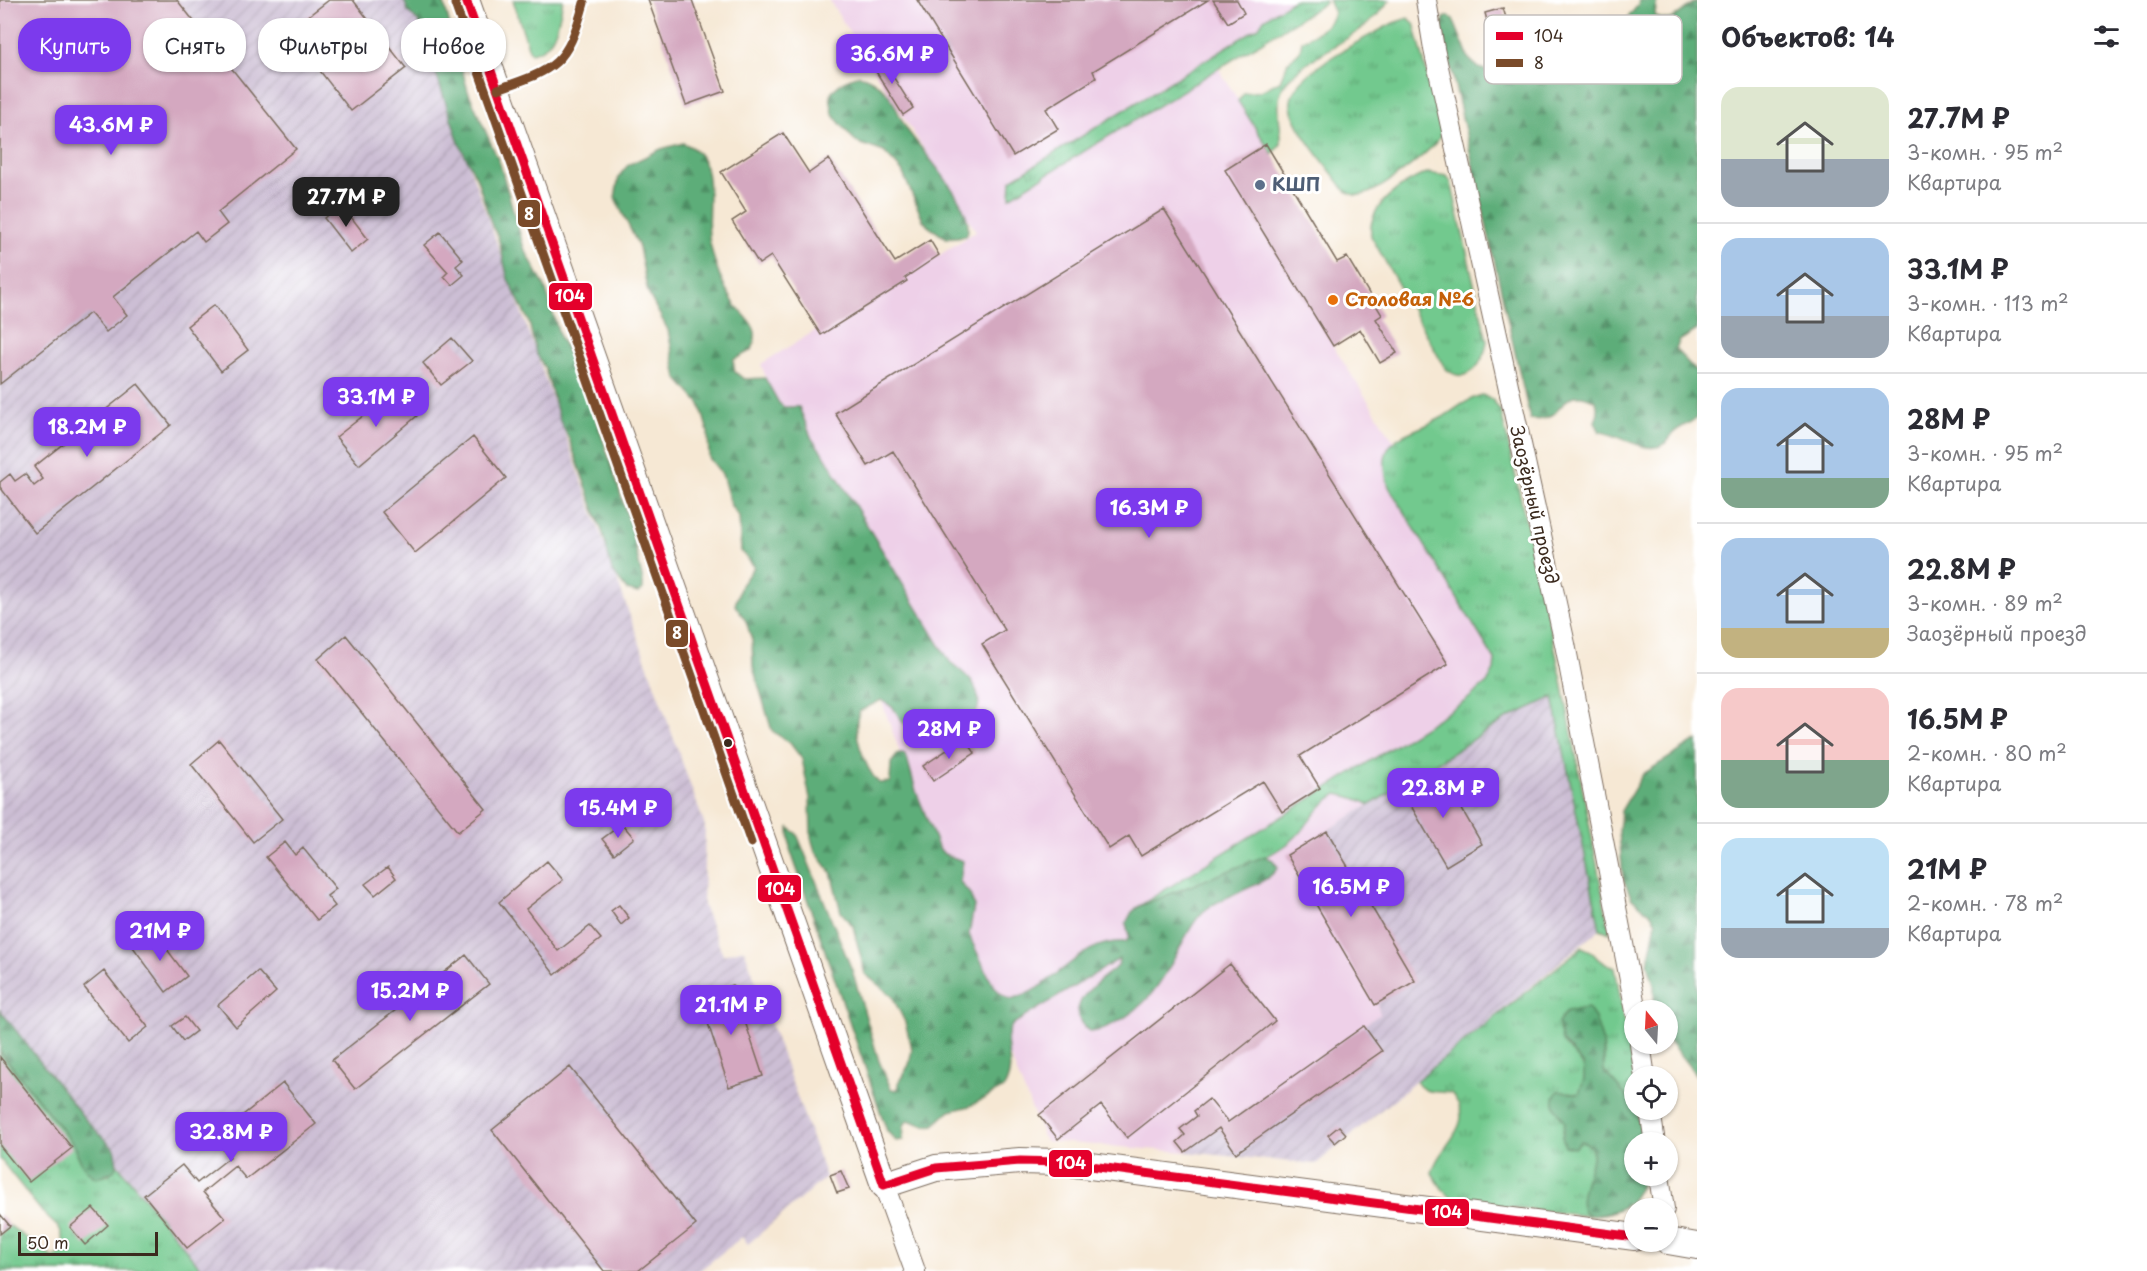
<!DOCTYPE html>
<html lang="ru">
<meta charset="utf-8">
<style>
:root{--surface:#fff;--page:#f2f2f3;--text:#2b2b33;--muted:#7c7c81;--line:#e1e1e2;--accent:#7c3aed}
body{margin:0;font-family:"Playpen Sans",sans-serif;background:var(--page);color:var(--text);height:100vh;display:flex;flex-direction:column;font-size:22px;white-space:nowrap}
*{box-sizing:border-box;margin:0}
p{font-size:20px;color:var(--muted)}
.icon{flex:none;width:33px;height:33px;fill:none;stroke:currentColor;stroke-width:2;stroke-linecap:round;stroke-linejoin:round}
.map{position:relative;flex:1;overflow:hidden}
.sheet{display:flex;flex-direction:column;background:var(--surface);width:450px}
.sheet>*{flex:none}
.hud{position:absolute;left:18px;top:18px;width:570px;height:54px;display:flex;gap:12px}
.needle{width:39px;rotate:342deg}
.controls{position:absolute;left:1624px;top:1000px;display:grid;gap:12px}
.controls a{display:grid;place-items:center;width:54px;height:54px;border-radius:50%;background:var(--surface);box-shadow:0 2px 4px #0004;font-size:30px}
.scale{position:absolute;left:18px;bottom:15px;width:140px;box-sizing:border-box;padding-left:6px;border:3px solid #3b2a1e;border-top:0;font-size:16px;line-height:21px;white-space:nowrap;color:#3b2a1e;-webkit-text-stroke:4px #fff;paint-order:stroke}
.price{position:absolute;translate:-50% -51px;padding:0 14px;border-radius:12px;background:var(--accent);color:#fff;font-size:20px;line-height:39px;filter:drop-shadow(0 2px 3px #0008)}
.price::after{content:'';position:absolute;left:50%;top:36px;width:18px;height:14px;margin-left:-9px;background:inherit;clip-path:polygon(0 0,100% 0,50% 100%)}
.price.current{background:#222;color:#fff}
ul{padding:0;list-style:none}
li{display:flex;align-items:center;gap:18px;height:150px;padding:0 24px}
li+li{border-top:2px solid var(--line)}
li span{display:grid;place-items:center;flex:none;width:168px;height:120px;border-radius:18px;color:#555}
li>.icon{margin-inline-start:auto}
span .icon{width:72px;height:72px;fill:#fffc;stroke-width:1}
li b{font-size:26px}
h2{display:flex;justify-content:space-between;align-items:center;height:72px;padding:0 24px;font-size:26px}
.tag{padding:0 21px;border-radius:24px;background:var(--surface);box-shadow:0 2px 4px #0004;font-size:21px;line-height:54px}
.tag.current{background:var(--accent);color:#fff}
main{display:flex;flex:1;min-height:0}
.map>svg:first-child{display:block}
</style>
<main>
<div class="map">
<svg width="1697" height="1271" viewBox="0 0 1697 1271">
<defs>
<pattern id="industrial-furrows" width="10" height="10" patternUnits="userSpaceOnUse" patternTransform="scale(1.5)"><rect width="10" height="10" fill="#ccbed4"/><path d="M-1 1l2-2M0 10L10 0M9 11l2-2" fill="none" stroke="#b0a3b6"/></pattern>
<pattern id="grass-tufts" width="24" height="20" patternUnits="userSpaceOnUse" patternTransform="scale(1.5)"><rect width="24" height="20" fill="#72c98e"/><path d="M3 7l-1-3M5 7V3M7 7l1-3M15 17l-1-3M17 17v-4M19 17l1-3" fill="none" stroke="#5fa373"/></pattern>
<pattern id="forest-firs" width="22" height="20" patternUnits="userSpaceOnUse" patternTransform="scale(1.5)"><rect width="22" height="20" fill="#5dad79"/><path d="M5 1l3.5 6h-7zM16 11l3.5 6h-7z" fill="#4e8d63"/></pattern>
</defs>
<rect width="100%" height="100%" fill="#fff"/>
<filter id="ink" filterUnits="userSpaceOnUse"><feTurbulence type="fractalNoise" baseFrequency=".0167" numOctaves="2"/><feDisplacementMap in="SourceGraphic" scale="12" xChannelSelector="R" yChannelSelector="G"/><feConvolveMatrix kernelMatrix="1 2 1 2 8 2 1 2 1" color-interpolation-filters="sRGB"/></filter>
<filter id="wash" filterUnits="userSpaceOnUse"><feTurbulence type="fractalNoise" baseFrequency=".008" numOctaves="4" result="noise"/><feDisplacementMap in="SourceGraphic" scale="24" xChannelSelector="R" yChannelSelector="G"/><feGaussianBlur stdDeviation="1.35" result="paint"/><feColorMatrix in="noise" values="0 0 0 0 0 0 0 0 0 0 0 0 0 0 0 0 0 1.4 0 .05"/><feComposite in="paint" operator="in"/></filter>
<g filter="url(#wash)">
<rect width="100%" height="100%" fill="#f6e8d4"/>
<path fill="#eed0e8" d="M829 0H1325V3L1219 69 1337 262 1347 257 1382 315 1377 319 1397 353 1380 363 1360 330 1333 346 1547 681 1553 697 1504 720 1327 831 1380 1014 1185 1152 1045 1141 1000 1032 761 364 818 329 822 335 906 281 905 278 976 231Z"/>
<path fill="url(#industrial-furrows)" d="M0 0H410L705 826 703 905 723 955 744 949 826 1177 748 1244 742 1237 699 1271H203L0 1015Z
M1553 697 1600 929 1316 1164 1185 1152 1380 1014 1327 831 1504 720Z"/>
<path fill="url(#grass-tufts)" stroke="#567a56" stroke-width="1.5" d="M513 0H563C559 20 556 49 531 53L529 50Z
M1293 0H1325V3L1010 197 1011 180 1259 27 1264 19Z
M1328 0H1390C1381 11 1373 21 1361 29 1341 45 1287 67 1280 94 1276 111 1282 127 1281 144L1272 154 1238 101 1244 93 1261 91 1280 81 1288 62 1300 51 1302 41C1314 34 1330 27 1334 13Z
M1408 18 1414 23 1441 128 1440 137C1429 153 1378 194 1360 195 1353 196 1348 193 1343 188 1328 166 1296 131 1291 107 1285 74 1369 37 1393 23Z
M1427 173 1447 176 1451 182 1487 341C1485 363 1467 388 1445 368L1371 236C1367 205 1402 183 1427 173Z
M1482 395 1492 399 1501 412 1561 676 1610 933 1600 929 1553 697 1504 720 1370 805C1360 799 1348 796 1337 794 1315 806 1307 831 1286 845 1239 875 1182 894 1131 916L1136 908 1464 702 1487 683 1494 670 1495 660 1389 487C1372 435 1407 437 1441 418 1455 410 1466 399 1482 395Z
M1582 947 1591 951 1598 959 1615 968 1635 1079V1106L1604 1071V1049L1588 1009 1572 1011 1562 1041C1577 1062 1594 1063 1579 1094L1569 1092 1559 1114 1565 1122 1562 1137 1574 1148 1581 1141C1614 1149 1565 1193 1588 1216L1455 1201 1443 1190 1432 1173C1437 1146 1480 1126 1451 1093 1437 1090 1424 1096 1416 1081Z
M0 1052 73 1144C80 1159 81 1168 96 1178L109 1175 117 1164 203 1271H0V1234L10 1226 52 1257 58 1256 64 1242 60 1229 42 1212 0 1159Z"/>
<path fill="url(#forest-firs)" stroke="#4c6c4c" stroke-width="1.5" d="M404 0H443L468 91 500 164 524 248 545 287 560 337 592 405 630 524 643 581V589L638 593 627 590 612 571 603 534 569 439 560 421 545 369 536 353 529 322 508 279 498 237 492 226 477 179 460 145 419 23 408 11Z
M1639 0H1657L1655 15C1672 29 1683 7 1697 1V330L1679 341 1676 350 1697 372V417C1691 423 1684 425 1677 430 1672 433 1669 440 1664 444 1648 456 1618 433 1600 432L1595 422 1598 412 1596 401C1556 381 1568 425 1530 419L1442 28 1444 18 1449 16 1453 19 1469 59 1479 68 1502 76 1541 66 1602 43 1618 30 1638 5Z
M858 75C867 76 879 84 885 91 896 102 899 118 908 131 922 151 980 212 966 236L946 238 929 227 923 220 902 171 884 152 856 142 833 115 830 96 832 91 844 81Z
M683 143C723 158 703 212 710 243 714 263 723 286 734 303 741 313 752 320 755 332 756 338 754 344 752 350L733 360 735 372 744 379 765 378 779 403 784 407H799L812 439 825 456 950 662C966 674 982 687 978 709 963 736 932 747 907 726 895 717 901 710 881 700L860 711C850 729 865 769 879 783L890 782 891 763 898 754H904L907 758 916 791 938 847 944 854 963 861 960 882 970 894 974 906 969 934 972 942 992 983 1000 993 1010 999C1055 991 1077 938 1126 942L1129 936 1126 923 1132 912 1140 906 1265 856 1273 860 1278 867C1269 886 1219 895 1201 914 1190 926 1183 942 1175 957 1155 994 1138 1016 1097 1031L1090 1032C1057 1007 1100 980 1118 966L1119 959 1013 1024C998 1044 1019 1062 1004 1088L970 1106 950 1111 934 1125 926 1126 908 1120 904 1125 903 1140 896 1141 887 1131 790 849 789 828 796 833 799 839 852 970 879 1061 891 1089 898 1090V1083L909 1065 912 1049 905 1022 892 996 865 974 853 926 841 912 831 872 815 851 811 838 810 798 802 759 790 743 772 731 753 667 752 640 746 621 735 605 741 585 754 567 741 551 739 517 731 506 722 474 709 458 708 432 700 404 677 378 668 330 648 293 639 247 615 198 619 176 628 165 661 149Z
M1697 740V1076L1668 1040V1011H1654V986L1648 963 1656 922 1650 913 1632 899 1623 878 1619 832 1621 811 1643 774Z
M1588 1008 1595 1018 1603 1043 1604 1071 1635 1106 1645 1143H1635V1176H1644C1636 1200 1627 1209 1603 1214 1595 1216 1592 1217 1584 1212 1571 1190 1611 1147 1581 1141L1574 1148 1565 1146 1562 1137 1565 1122C1560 1112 1547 1104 1558 1091L1579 1094 1584 1079V1065L1562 1041 1558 1023 1567 1011Z
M0 1010 84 1118 114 1149 117 1164 114 1171 96 1178C79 1166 81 1160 73 1144L0 1051Z"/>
<g id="blocks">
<path fill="#d4a8c0" d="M0 0H177L296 149 218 212 227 224 204 242 196 231 113 297 127 315 106 332 90 313 0 384Z
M329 0H353L406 68 351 111 289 31Z
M648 0H692L725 91 686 105Z
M917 0H1208L1093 71 1096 78 1046 109 1058 129 1013 156Z
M1213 0H1237L1244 13 1228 23Z
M1503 8 1507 21 1517 18 1520 30 1531 27 1541 66 1502 76 1485 13Z
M880 56 913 108 903 115 870 62Z
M783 133 809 173 829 159 895 262 930 240 939 255 905 278 907 281 821 335 771 256 759 264 732 221 746 212 721 172Z
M1266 144 1337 262 1347 257 1382 315 1376 319 1397 353 1380 363 1360 329 1333 346 1225 170Z
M341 204 368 239 351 253 324 218Z
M1164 209 1448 664 1300 756 1320 788 1282 812 1263 781 1141 856 1129 836 1109 849 982 644 1005 630 893 451 868 466 835 413Z
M440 232 463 260 456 266 464 275 452 285 444 276 448 272 424 245Z
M214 305 248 350 221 371 187 326Z
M452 338 472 361 441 385 423 363Z
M138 384 171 425 35 533 0 487V482L10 474 15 481 25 474 34 486 43 479 34 467Z
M395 391 417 416 359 465 336 437Z
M473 437 506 478 415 553 382 512Z
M346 635 486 809 458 832 318 659Z
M965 738 975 753 933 781 923 766Z
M219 740 282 819 253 842 191 764Z
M1441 773 1482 844 1446 866 1404 794Z
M622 824 634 838 614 854 602 839Z
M1327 831 1415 981 1375 1005 1287 855Z
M285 842 295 855 303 848 336 889 327 896 335 906 317 920 266 857Z
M547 861 563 880 526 909 558 951 590 926 601 939 555 975 499 902Z
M388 867 396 878 375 895 365 884Z
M619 905 629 918 621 925 611 911Z
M154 932 187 976 166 992 133 947Z
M466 955 489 984 355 1089 332 1060Z
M1230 964 1275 1021 1127 1138 1101 1105 1058 1139 1039 1115Z
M104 971 148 1027 128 1043 84 987Z
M258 971 276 992 236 1027 218 1005Z
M733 985 763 1076 729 1087 699 996Z
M185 1017 196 1031 183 1041 172 1026Z
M1364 1026 1382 1051 1236 1153 1219 1128 1185 1152 1177 1142 1185 1135 1180 1129 1197 1116 1194 1111 1209 1099 1228 1122Z
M0 1057 72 1148 29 1182 0 1146Z
M570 1067 696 1225 638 1271H604L492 1130Z
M283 1083 316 1124 246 1179 235 1166 203 1192 225 1218 187 1248 144 1195 182 1165 197 1183 230 1157 214 1138Z
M1339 1126 1346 1134 1335 1143 1328 1135Z
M841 1171 849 1189 837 1193 830 1175Z
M93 1208 108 1225 85 1245 70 1227Z
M0 1214 10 1226 0 1234Z"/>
</g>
</g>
<g filter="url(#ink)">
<use href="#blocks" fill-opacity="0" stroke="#7c6c5e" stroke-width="1.5"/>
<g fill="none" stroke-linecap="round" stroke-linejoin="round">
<defs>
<path id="minor" d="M1426 0 1434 49 1565 644 1636 1011
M1640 1044 1645 1077
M1650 1110 1655 1143
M1659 1176 1664 1209
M884 1185 915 1271"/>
<path id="tertiary" d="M466 0 884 1185 936 1168 1020 1161 1060 1162 1635 1237
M1668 1241 1697 1246"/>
</defs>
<use href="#minor" stroke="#7c6c5e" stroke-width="22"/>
<use href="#tertiary" stroke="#7c6c5e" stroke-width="28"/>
<use href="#minor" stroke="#fff" stroke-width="20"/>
<use href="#tertiary" stroke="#fff" stroke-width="26"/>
<defs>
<path id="bus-1" d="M466 0 884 1185
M884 1185 936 1168 1020 1161 1060 1162 1635 1237"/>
<path id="bus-2" d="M455 4 751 843
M498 89C556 69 567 65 584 3"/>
</defs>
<use href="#bus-1" stroke="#fff" stroke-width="14"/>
<use href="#bus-2" stroke="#fff" stroke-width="14"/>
<use href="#bus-1" stroke="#e4002b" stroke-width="9"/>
<use href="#bus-2" stroke="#7a4b2a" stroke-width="9"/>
</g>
</g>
<circle fill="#5c6f8a" stroke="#fff" stroke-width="2" cx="1260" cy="185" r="6"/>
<circle fill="#e8710a" stroke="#fff" stroke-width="2" cx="1333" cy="300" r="6"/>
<circle fill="#3b2a1e" stroke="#fff" stroke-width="2" cx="728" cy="743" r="5"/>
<g text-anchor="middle" stroke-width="6" stroke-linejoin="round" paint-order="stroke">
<g font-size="18" font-weight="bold" fill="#4e5e75" stroke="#fff" text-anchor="start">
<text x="1272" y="191">КШП</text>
</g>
<g font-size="18" font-weight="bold" fill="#c56008" stroke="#fff" text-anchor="start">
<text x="1345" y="306">Столовая №6</text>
</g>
<g font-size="18" fill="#3b2a1e" stroke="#fff">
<text transform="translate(1534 505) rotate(77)" y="6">Заозёрный проезд</text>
</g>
</g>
<rect x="1484" y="15" width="198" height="69" rx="9" fill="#fff" stroke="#c4bfbc" stroke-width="1.5"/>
<rect x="1496" y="32" width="27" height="8" fill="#e4002b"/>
<rect x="1496" y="59" width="27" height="8" fill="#7a4b2a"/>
<g font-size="16" fill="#3b2a1e">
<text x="1534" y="42">104</text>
<text x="1534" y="69">8</text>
</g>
<g stroke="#fff" stroke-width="2">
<rect x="517" y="199" width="24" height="29" rx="6" fill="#7a4b2a"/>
<rect x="548" y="282" width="45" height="29" rx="6" fill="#e4002b"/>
<rect x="665" y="619" width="24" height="29" rx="6" fill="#7a4b2a"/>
<rect x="757" y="874" width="45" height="29" rx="6" fill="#e4002b"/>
<rect x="1048" y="1149" width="45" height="29" rx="6" fill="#e4002b"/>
<rect x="1424" y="1198" width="46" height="29" rx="6" fill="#e4002b"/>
</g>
<g font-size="16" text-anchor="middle" font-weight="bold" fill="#fff">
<text x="529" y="220">8</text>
<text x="570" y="302">104</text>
<text x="677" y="639">8</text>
<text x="780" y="895">104</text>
<text x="1071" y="1169">104</text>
<text x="1447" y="1218">104</text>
</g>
</svg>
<div class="controls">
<a><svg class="needle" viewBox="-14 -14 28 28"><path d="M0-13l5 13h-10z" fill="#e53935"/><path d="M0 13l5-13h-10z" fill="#7c7c81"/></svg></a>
<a><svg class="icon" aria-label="locate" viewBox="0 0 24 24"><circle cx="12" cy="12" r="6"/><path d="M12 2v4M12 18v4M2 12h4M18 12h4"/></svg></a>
<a>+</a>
<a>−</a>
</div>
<div class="scale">50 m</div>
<b class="price" style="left:892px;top:85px">36.6M ₽</b>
<b class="price" style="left:111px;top:156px">43.6M ₽</b>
<b class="price current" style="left:346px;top:228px">27.7M ₽</b>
<b class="price" style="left:376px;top:428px">33.1M ₽</b>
<b class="price" style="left:87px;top:458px">18.2M ₽</b>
<b class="price" style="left:1149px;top:539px">16.3M ₽</b>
<b class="price" style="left:949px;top:760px">28M ₽</b>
<b class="price" style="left:1443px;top:819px">22.8M ₽</b>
<b class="price" style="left:618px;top:839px">15.4M ₽</b>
<b class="price" style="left:1351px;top:918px">16.5M ₽</b>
<b class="price" style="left:160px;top:962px">21M ₽</b>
<b class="price" style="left:410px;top:1022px">15.2M ₽</b>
<b class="price" style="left:731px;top:1036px">21.1M ₽</b>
<b class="price" style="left:231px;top:1163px">32.8M ₽</b>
<div class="hud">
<a class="tag current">Купить</a>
<a class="tag">Снять</a>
<a class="tag">Фильтры</a>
<a class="tag">Новое</a>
</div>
</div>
<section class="sheet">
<h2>Объектов: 14<svg class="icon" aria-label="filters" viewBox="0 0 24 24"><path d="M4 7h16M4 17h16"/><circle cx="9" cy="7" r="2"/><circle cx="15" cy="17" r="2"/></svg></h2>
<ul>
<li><span style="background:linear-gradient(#dfe7d0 60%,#9aa5b1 0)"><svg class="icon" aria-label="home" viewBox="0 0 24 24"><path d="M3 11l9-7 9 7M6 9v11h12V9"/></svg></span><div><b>27.7M ₽</b><p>3-комн. · 95 m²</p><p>Квартира</p></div></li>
<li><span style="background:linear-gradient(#a9c7e8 65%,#9aa5b1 0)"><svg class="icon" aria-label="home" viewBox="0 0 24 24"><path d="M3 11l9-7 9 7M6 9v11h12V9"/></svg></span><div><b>33.1M ₽</b><p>3-комн. · 113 m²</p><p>Квартира</p></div></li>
<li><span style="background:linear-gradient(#a9c7e8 75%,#7fa58c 0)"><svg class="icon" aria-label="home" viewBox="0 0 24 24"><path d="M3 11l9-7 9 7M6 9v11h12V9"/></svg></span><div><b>28M ₽</b><p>3-комн. · 95 m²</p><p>Квартира</p></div></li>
<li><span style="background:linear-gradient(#a9c7e8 75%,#c2b280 0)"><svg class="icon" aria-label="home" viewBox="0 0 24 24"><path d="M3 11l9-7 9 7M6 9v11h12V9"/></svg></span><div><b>22.8M ₽</b><p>3-комн. · 89 m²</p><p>Заозёрный проезд</p></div></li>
<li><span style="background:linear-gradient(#f6c9c9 60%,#7fa58c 0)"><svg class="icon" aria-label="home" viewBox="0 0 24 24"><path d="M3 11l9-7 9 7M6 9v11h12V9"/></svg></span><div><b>16.5M ₽</b><p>2-комн. · 80 m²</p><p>Квартира</p></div></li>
<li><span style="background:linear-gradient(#bfe0f5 75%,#9aa5b1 0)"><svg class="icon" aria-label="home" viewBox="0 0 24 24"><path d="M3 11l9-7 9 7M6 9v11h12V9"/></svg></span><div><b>21M ₽</b><p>2-комн. · 78 m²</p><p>Квартира</p></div></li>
</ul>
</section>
</main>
